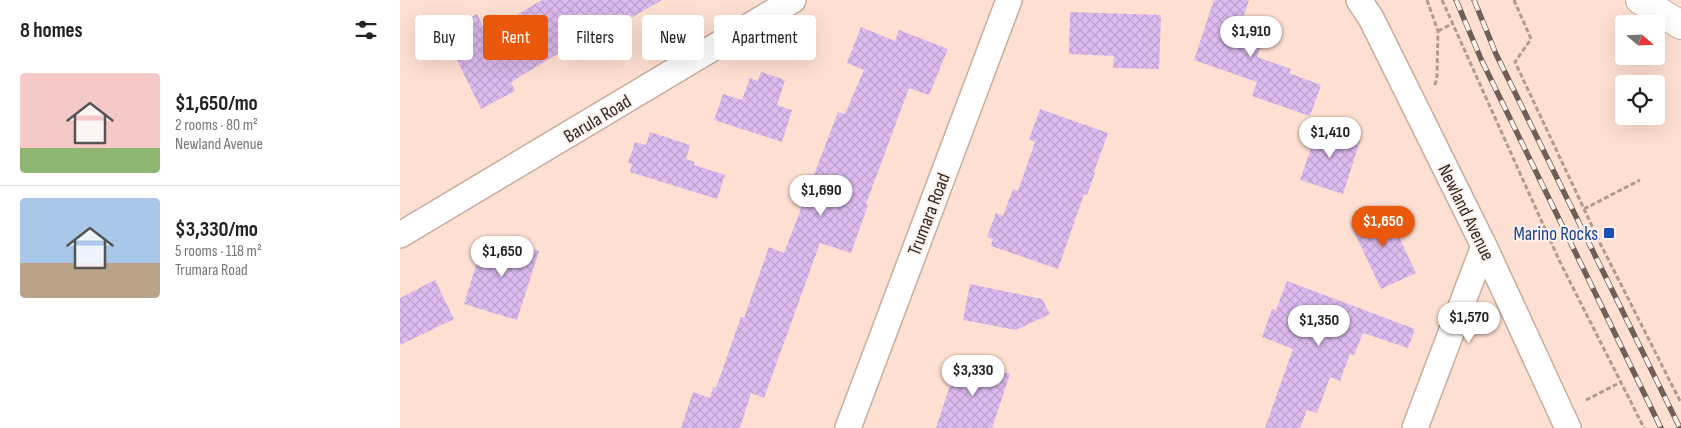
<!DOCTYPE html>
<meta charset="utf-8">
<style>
:root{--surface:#fff;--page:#f2f2f2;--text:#222;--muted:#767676;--line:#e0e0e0;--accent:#ea580c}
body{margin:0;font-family:"Sofia Sans Condensed",sans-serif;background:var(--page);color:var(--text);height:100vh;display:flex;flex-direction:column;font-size:19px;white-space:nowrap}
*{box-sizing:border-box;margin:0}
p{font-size:16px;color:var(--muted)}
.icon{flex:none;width:28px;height:28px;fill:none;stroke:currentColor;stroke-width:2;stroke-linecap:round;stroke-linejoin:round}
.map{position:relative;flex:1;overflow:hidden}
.panel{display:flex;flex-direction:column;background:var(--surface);width:400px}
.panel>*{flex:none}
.hud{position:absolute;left:15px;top:15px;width:475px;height:45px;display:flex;gap:10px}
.needle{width:32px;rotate:109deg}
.fabs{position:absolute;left:1215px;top:15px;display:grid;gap:10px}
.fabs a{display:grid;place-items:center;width:50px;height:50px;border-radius:5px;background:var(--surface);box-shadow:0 5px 20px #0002;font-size:25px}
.price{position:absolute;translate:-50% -42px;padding:0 11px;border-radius:18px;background:#fff;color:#222;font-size:16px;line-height:32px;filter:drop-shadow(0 1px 2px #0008)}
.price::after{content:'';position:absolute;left:50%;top:30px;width:15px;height:11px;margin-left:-8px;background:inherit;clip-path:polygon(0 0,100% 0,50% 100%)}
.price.selected{background:var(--accent);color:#fff}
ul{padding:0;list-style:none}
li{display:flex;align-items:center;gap:15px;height:125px;padding:0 20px}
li+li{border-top:1px solid var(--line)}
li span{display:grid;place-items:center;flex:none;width:140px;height:100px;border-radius:5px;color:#555}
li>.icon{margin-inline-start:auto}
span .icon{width:60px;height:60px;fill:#fffc;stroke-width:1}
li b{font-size:21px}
h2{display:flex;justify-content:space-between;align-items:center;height:60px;padding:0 20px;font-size:21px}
.pill{padding:0 18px;border-radius:5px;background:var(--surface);box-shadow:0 5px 20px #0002;font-size:18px;line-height:45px}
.pill.selected{background:var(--accent);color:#fff}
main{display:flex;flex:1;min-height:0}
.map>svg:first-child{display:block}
</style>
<main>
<section class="panel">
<h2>8 homes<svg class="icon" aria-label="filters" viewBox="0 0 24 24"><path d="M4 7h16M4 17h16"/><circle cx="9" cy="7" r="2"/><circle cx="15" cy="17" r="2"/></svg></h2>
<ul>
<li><span style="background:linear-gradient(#f6c9c9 75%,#8fb573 0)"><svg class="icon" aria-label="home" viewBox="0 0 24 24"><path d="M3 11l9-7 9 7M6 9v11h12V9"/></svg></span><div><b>$1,650/mo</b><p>2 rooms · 80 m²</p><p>Newland Avenue</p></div></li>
<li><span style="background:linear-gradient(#a9c7e8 65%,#b9a48a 0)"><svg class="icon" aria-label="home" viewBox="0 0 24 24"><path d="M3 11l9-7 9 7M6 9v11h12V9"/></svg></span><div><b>$3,330/mo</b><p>5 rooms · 118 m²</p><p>Trumara Road</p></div></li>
</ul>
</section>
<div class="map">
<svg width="1281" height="428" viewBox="0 0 1281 428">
<defs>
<pattern id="building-cross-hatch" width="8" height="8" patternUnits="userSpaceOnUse" patternTransform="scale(1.25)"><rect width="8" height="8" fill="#ddbaef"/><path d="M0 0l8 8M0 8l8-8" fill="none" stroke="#bea0cd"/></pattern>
</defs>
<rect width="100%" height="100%" fill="#fee0d2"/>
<path fill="url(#building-cross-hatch)" d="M142 0H262L215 27 212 21 111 82 115 91 81 109 43 32 77 14 86 33Z
M814 0H849L842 21 866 29 857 57 891 69 889 73 921 85 910 116 852 96 857 82 794 60Z
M670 12 761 15 759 69 713 68 714 56 669 54Z
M461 27 495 41 499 30 548 49 529 95 509 88 466 204 468 205 451 253 420 243 364 398 351 393 340 428H281L293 392 310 398 313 387 316 388 341 317 344 318 369 247 384 253 438 112 445 114 464 70 447 63Z
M361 72 385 80 377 105 392 110 382 142 314 120 323 94 342 100 350 78 358 81Z
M640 109 708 133 694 172 695 173 687 195 684 194 658 269 591 246 593 239 587 237 596 213 603 216 613 189 618 191 635 142 629 139Z
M920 122 942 129 940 135 960 141 943 194 900 180Z
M250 132 290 145 286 159 295 162 294 165 325 175 317 199 230 172 232 164 228 163 235 142 246 145Z
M985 207 1016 273 981 289 950 223Z
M84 240 104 246 106 240 139 251 117 320 64 304Z
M35 280 54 319 0 345V298Z
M887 281 1015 329 1008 348 963 333 954 355 950 354 940 381 930 377 917 413 907 410 900 428H865L893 349 862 337 872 309 876 310Z
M570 284 642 299 650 314 616 330 563 320Z
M559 358 610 374 592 428H536Z"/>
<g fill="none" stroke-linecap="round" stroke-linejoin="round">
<defs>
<path id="minor" d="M959 0 971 18 1084 246 1168 428
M0 235 393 0
M448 428 609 0
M1015 428 1084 246"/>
<path id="tertiary" d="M1240 0 1281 25"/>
</defs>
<use href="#minor" stroke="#c8ac9f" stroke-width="28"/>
<use href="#tertiary" stroke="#c8ac9f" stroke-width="30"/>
<path stroke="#b19a8f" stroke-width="3" stroke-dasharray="5 2.5" stroke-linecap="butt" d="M1027 0 1038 31 1037 76 1035 85
M1042 0 1160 262 1244 428
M1114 0 1131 39 1115 62 1200 243 1281 403
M1038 31 1052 24
M1184 209 1240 180
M1186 400 1221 382"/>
<use href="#minor" stroke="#fff" stroke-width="25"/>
<use href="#tertiary" stroke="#fff" stroke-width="28"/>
<defs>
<path id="rail" d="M1056 0 1081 59 1261 428
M1074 0 1096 54 1280 428"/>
</defs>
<use href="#rail" stroke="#705f57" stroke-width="5.5"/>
<use href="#rail" stroke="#fdf1ec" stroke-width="4" stroke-dasharray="11" stroke-linecap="butt"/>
</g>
<rect fill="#1a4fb4" stroke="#fdf1ec" stroke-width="2" x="1203" y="227" width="12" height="12" rx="2.5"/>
<g text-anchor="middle" stroke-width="4" stroke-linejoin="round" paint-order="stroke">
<g font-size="19" fill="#332822" stroke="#fdf1ec">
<text transform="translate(197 118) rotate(-31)" y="7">Barula Road</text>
<text transform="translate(1067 212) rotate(64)" y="7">Newland Avenue</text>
<text transform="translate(528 214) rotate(-69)" y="7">Trumara Road</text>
</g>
<g font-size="19" fill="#164399" stroke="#fdf1ec" text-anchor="end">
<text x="1198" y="240">Marino Rocks</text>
</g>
</g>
</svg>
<div class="fabs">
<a><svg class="needle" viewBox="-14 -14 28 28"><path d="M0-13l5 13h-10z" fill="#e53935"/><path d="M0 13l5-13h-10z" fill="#767676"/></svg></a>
<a><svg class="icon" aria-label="locate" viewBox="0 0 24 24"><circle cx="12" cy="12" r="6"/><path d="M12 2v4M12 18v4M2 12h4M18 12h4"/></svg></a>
</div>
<b class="price" style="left:851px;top:58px">$1,910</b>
<b class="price" style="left:930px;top:159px">$1,410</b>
<b class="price" style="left:421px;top:217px">$1,690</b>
<b class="price selected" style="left:983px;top:248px">$1,650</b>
<b class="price" style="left:102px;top:278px">$1,650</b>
<b class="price" style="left:1069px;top:344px">$1,570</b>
<b class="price" style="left:919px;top:347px">$1,350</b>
<b class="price" style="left:573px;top:397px">$3,330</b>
<div class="hud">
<a class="pill">Buy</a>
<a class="pill selected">Rent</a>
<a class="pill">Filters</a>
<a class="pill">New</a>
<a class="pill">Apartment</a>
</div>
</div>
</main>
